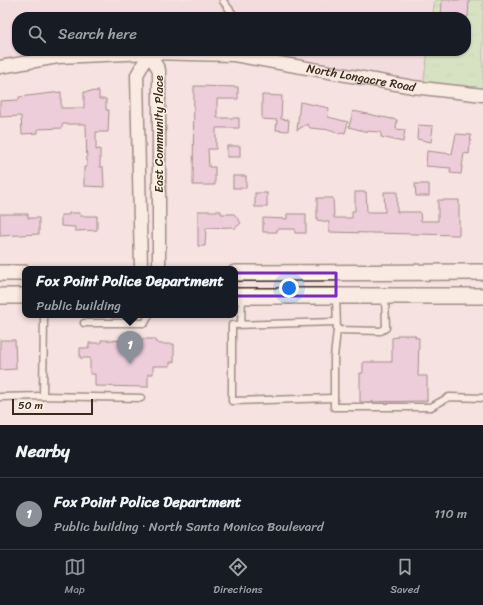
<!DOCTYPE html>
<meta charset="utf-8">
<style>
body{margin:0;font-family:Sriracha,sans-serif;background:#20242c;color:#f1f3f6}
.scale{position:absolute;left:12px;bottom:10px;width:81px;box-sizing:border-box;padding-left:4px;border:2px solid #3b2a1e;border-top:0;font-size:11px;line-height:14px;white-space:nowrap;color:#3b2a1e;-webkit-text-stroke:3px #fcf5e5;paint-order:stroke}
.you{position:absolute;left:289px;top:288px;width:14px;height:14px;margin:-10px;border:3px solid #fff;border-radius:50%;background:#1a73e8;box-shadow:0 0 0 6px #1a73e833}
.badge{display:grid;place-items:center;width:26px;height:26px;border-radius:50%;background:#8c9099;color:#fff;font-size:13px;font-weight:700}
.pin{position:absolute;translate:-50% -33px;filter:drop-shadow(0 1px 2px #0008)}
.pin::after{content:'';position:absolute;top:21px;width:14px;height:12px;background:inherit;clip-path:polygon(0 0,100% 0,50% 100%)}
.popup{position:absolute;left:22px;top:266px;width:216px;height:52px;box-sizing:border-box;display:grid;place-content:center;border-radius:8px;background:#171b24;filter:drop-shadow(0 1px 3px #0005);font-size:13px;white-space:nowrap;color:#9ea1a6}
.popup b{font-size:15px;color:#f1f3f6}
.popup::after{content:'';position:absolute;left:50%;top:100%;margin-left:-8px;border:8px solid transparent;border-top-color:#171b24}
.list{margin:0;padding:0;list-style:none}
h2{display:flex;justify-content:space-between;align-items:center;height:52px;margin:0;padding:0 16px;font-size:17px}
h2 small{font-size:13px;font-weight:400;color:#9ea1a6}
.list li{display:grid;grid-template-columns:26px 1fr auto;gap:12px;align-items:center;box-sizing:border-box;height:72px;padding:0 16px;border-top:1px solid #363941}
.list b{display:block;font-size:15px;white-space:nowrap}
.list p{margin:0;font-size:13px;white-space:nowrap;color:#9ea1a6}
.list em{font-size:13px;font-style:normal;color:#9ea1a6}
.icon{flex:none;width:22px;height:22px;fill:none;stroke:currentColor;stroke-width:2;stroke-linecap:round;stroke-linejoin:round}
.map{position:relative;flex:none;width:483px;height:425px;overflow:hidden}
.search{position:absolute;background:#171b24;box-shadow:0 1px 3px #0004;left:12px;right:12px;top:12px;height:44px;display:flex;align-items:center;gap:10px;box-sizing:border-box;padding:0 14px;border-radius:16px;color:#9ea1a6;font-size:15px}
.sheet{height:124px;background:#171b24}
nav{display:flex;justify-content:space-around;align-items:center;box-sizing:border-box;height:56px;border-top:1px solid #363941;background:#171b24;font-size:11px;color:#9ea1a6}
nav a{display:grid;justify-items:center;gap:2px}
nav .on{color:#8c9099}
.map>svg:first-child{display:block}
</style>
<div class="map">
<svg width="483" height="425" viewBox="0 0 483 425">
<defs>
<pattern id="park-tufts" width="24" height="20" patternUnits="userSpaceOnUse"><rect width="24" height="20" fill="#b2e2a1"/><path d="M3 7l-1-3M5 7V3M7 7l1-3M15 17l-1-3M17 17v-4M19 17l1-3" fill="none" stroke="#9ac28a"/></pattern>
</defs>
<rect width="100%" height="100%" fill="#f5e2e0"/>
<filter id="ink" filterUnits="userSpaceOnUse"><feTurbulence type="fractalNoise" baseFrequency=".025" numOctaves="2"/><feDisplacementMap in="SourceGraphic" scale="8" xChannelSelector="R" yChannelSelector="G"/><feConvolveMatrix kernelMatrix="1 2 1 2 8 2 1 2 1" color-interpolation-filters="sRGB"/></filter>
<g filter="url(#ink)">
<!-- built -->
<g fill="#f0d4dc">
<polygon points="0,0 435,0 432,17 17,17 17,51 56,51 0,61"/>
<polygon points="251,51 428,51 424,78 425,84"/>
</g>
<!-- park -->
<polygon fill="url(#park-tufts)" stroke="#768660" points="435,0 483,0 483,91 425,84 424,78 428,51 466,51 466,17 432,17"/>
<!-- building -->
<g fill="#e4b4d4" stroke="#3b2a1e">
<polygon points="442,0 469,0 468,17 441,17"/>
<polygon points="194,86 238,87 238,99 217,99 217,118 239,118 239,128 216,128 216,149 208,149 209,167 215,167 215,185 193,185"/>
<polygon points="99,91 99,99 106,99 106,110 109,110 108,132 96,132 96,150 100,149 100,167 103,167 104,187 84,186 84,167 87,167 86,124 62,124 62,128 38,129 38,133 22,134 21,116 0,117 0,101 19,100 19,97 61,92 61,108 84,108 84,92"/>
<polygon points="262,95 282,96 281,119 289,120 288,131 276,130 277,120 262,119"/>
<polygon points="300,102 329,108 328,117 348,122 345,133 341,132 340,134 332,130 310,128 307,124 297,130"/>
<polygon points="353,111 397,120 396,129 405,130 403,142 381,137 381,132 364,131 349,127"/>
<polygon points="418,125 433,126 431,142 417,139"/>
<polygon points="456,134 471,135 469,154 464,153 461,174 450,173 451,168 426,166 427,151 452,154"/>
<rect x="227" y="146" width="13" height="11"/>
<rect x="233" y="176" width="13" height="12"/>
<polygon points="415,184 429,184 429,196 416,196"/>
<polygon points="355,192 366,192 367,212 385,212 384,192 397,192 397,212 420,212 421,221 438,221 438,200 459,200 459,235 329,232 329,222 317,220 317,198 333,198 334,218 352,218 352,211 355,211"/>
<rect x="255" y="193" width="12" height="14"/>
<polygon points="198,211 221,211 221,214 234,214 241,223 234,229 232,227 206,228 205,246 198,246"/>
<polygon points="69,213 79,213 80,216 97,216 97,230 75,231 75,227 61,226 61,215 69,215"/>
<polygon points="0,214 28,214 28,218 39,218 39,234 0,236"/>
<polygon points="287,214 306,214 306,233 295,233 295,229 277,229 277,232 263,232 263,218 287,219"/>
<polygon points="397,335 415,335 415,337 419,338 418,376 427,376 427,401 360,402 360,373 363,373 363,362 392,362 392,338 397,337"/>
<polygon points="142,339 155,339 155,342 158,342 158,344 174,344 174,362 170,362 170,366 153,366 153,374 148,374 148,387 95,386 95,374 90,374 90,358 80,358 80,348 89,348 89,343 101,343 101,340 142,341"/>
<polygon points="0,340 15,340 16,369 0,370"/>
</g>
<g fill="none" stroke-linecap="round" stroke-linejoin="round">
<!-- service casing -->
<g stroke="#3b2a1e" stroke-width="9">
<g id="service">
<polyline points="223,1 233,14 232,17"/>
<polyline points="336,296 337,330 381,331 386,328 385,296"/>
<polyline points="84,323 145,323 149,315"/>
<polyline points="241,324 242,296"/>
<polyline points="337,330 334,357 334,407 431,407 449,397 483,398"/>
<polyline points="43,396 44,315"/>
<polyline points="0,397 43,396 141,398"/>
<polyline points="334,398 232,401 232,325 336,322"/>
</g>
</g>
<!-- minor casing -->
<g stroke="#3b2a1e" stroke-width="15">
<g id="minor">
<polyline points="149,53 159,70 159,269"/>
<path id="s1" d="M0,67l58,-10 91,-4 85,2 179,32 70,8"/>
<polyline points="141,269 137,75 149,53"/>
</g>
</g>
<!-- tertiary casing -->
<g stroke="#3b2a1e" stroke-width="18">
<g id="tertiary">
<polyline points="0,273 25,273"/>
<polyline points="235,273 483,272"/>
<polyline points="0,296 25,296"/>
<polyline points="235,296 483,296"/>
</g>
</g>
<!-- service -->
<use href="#service" stroke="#fcf5e5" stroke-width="6"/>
<!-- minor -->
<use href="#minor" stroke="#fcf5e5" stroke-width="12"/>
<!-- tertiary -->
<use href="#tertiary" stroke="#fcf5e5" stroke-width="15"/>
</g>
</g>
<!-- marked area -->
<path d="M0 0H483V425H0ZM46,273h290v23h-292z" fill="#f5e2e0" fill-opacity=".55" fill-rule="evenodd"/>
<path fill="none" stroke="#7b2cbf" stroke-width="3" stroke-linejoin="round" d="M46,273h290v23h-292z"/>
<g text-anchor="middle" stroke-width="3" stroke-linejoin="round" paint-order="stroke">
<!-- street labels -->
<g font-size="12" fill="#3b2a1e" stroke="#fcf5e5">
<text dy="4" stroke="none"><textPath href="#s1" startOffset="364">North Longacre Road</textPath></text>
<text transform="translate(159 134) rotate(-90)" y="4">East Community Place</text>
</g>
</g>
</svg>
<div class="scale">50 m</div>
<div class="you"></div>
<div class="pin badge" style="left:130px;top:364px">1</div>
<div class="popup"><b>Fox Point Police Department</b>Public building</div>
<div class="search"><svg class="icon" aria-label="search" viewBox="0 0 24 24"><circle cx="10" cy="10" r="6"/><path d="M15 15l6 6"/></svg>Search here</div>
</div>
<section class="sheet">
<h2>Nearby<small></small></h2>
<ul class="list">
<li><span class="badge">1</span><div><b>Fox Point Police Department</b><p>Public building · North Santa Monica Boulevard</p></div><em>110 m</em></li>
</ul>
</section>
<nav>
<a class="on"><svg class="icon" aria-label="map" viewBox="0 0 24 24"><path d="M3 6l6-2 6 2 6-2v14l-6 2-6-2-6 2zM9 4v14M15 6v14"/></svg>Map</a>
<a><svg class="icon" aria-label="directions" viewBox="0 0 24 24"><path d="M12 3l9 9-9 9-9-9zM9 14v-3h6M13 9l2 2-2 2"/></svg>Directions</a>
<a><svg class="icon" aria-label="saved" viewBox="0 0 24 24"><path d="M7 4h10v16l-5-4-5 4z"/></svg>Saved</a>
</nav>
